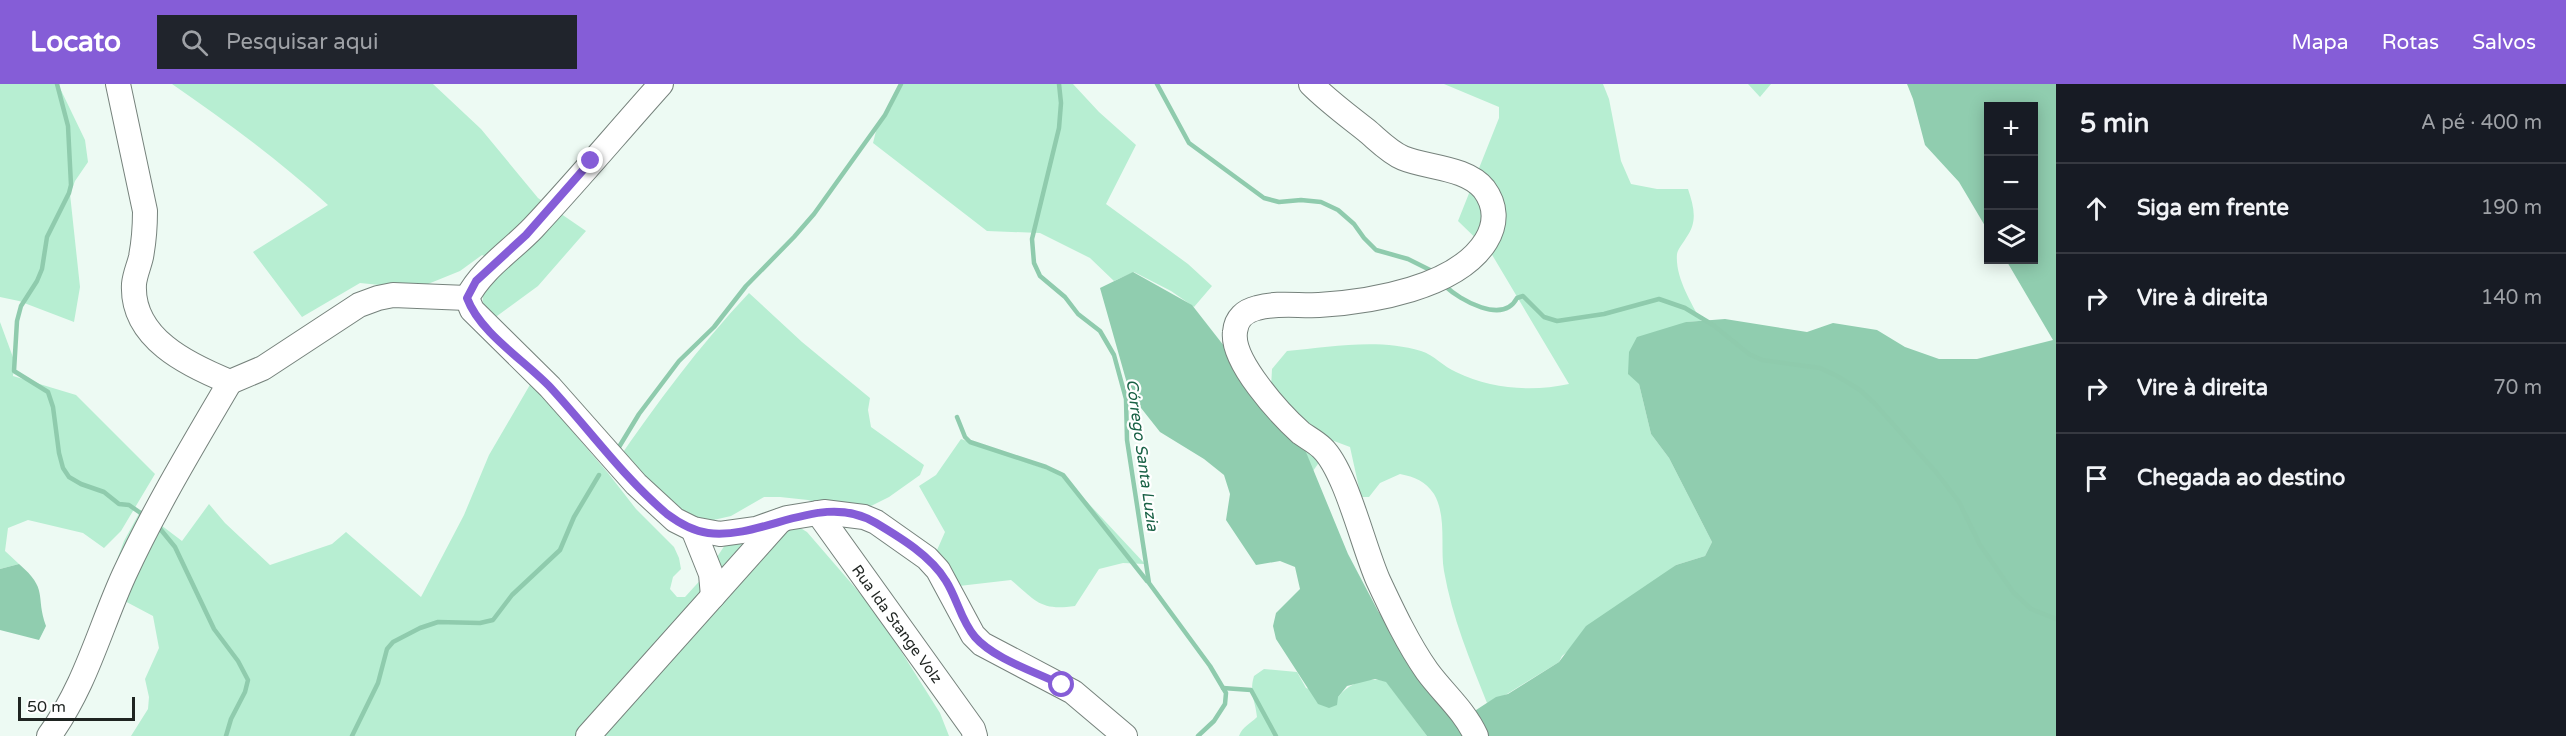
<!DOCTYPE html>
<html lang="pt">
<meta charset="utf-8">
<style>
body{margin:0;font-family:"Varela Round",sans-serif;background:#20242c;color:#f1f3f6}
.controls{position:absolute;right:18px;top:18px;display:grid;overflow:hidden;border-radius:0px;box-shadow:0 3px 15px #0003}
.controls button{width:54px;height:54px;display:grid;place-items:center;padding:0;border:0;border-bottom:2px solid #363941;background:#171b24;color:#f1f3f6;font:30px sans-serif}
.scale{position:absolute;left:18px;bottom:15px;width:117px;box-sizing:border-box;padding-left:6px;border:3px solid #1f2421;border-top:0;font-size:16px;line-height:21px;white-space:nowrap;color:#1f2421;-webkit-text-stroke:4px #fff;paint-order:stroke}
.stop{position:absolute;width:18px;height:18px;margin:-14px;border:4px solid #855dd7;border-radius:50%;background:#fff}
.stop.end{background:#855dd7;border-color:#fff;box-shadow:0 2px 6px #0008}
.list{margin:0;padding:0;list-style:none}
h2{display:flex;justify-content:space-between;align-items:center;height:78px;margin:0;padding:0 24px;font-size:26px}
h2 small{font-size:20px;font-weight:400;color:#9ea1a6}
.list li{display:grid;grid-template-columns:39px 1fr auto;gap:18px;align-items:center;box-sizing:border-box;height:90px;padding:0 24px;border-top:2px solid #363941}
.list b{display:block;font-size:22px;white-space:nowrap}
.list em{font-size:20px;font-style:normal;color:#9ea1a6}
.icon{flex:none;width:33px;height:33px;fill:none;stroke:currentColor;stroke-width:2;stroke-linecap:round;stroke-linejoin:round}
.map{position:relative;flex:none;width:2056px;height:652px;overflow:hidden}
header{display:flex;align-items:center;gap:36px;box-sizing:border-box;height:84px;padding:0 30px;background:#855dd7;color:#fff}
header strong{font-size:28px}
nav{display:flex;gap:33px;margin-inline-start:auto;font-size:21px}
.search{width:420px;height:54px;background:#20242c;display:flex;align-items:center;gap:15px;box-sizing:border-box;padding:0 21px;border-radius:0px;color:#9ea1a6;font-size:22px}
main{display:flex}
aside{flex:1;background:#171b24}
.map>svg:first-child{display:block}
</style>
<header>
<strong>Locato</strong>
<div class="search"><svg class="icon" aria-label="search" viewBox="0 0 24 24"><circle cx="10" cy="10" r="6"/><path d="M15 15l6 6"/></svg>Pesquisar aqui</div>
<nav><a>Mapa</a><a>Rotas</a><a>Salvos</a></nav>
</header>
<main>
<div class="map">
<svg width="2056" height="652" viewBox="0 0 2056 652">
<rect width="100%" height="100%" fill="#edfaf3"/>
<!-- green -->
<g fill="#b7eed2">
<polygon points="0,0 58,0 85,56 88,78 75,97 70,110 80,203 74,238 19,217 0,213"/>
<path d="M172,0h261l48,45 57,69 48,33 -48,55 -41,30 -6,12c-14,-28 -8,-41 2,-68l-11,-5 -22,16 -37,15 -14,2 -49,-5 -58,34 -49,-65 75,-47c-49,-45 -101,-83 -156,-121z"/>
<polygon points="902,0 1073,0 1099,28 1136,61 1106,120 1188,180 1212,202 1194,223 1171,207 1134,188 1114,197 1090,174 1040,149 987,147 873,59 878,39 891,24"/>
<path d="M1444,0h159l6,15 12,62 10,23 26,5h31c6,18 10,33 -2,49 -3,5 -8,11 -9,16 -2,23 14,48 24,67l-15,1 -47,62 12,50 18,24 43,84 -7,14 -29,9 -114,91 -3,6 -52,32 -20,9c-17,-43 -35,-86 -43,-132 -4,-23 3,-55 -10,-77 -9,-13 -19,-17 -34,-20l-20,9 -11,14h-8l-11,-50 -16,-6 -21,30 -19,-48 -23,-35 1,-19 15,-18c43,-4 91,-13 134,0 13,4 23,16 35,21 35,17 76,20 113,12l-78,-131 -33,-32 41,-103v-11z"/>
<polygon points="1748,0 1771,0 1760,13"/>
<path d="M749,209l53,49 68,56 -2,12 3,17 53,38 -4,10 -31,22 -24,12 -41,-4 -16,-5 -28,-3h-16l-33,19 -35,8 -81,-60c41,-60 84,-118 134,-171z"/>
<polygon points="0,238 14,276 13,292 76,311 155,390 121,447 104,464 83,449 28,436 8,444 5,467 19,480 0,485"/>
<polygon points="531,299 608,389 636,425 674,463 679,474 681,485 673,493 670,505 677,513 685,513 705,491 725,461 779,431 807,448 877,529 940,629 949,652 131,652 148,625 149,613 145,595 159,564 153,532 119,514 108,500 124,457 141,426 182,457 209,420 225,439 270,481 332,460 346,448 421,513 464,431 489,371"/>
<path d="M961,355l101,36 83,89 -22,-1 -24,6 -24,37c-35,5 -39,-5 -64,-26l-52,6 -25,-29 11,-25 -26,-46 17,-11z"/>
<path d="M1264,585l33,3 9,16 32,9c12,-15 29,-20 48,-16l41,55h-188c4,-10 11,-12 18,-19 -2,-18 -8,-24 -3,-41z"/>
</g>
<!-- forest -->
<g fill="#90cdaf">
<polygon points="1907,0 2056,0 2056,652 1427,652 1386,598 1375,595 1347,602 1338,613 1337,621 1329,624 1318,620 1276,555 1273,542 1276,529 1300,505 1295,483 1280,477 1256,481 1226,436 1230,410 1224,391 1204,375 1160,348 1130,310 1100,204 1133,188 1192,221 1242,285 1294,339 1348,470 1378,527 1410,575 1470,630 1496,613 1508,610 1559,578 1586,542 1676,481 1705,472 1712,458 1669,374 1651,350 1639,300 1628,290 1629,268 1637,253 1686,238 1725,235 1807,248 1833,239 1877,246 1905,263 1939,275 1977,275 2053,256 2006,176 2034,176 2034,22 1988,22 1988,147 1959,98 1925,61 1913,15"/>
<path d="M19,480c30,26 16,31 27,62l-7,14 -39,-10v-61z"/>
</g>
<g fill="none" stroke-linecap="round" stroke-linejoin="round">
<!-- stream -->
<g stroke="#8fcbad" stroke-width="4.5">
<polyline points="57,0 68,42 71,101 69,109 47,153 42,185 37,197 21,222 17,237 14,287 48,308 53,323 59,369 63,384 69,393 81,400 104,408 119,420 129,421 142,430"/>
<polyline points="1059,0 1061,19 1059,44 1032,155 1034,179 1040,192 1065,213 1078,230 1100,247 1114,271 1126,315 1127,356 1149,499 1210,582 1226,609 1225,620 1214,637 1198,652"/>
<polyline points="1157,0 1189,59 1264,114 1279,118 1301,116 1321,118 1338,126 1354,140 1364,154 1376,166 1408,175 1432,187"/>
<path d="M1445,202c15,14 58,39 72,12l6,-2 21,21 13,4 47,-7 55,-15 26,9 28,17 36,29 13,6 58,8 17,8 23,14 14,13 62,69 23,30 21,43 33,47 18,17 25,10"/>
<polyline points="957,333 965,353 970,358 1046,383 1063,391 1147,497"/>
<polyline points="616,368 639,330 679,277 714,243 746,202 794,153 814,130 885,31 901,0"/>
<polyline points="157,441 175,463 214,545 238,577 248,596 245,608 231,635 226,652"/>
<polyline points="1223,604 1251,606 1276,652"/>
<polyline points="352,652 378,599 387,565 393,558 420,544 438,538 480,539 493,536 512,511 560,466 574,433 599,391"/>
</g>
<!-- minor casing -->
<g stroke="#76827c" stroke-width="26">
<g id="minor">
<path d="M118,0l27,127c0,16 -1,30 -4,46 -2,9 -6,17 -7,27 -3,54 54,81 96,98l33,-14 96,-63 19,-7 15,-3 74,3"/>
<path d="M661,0c-43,48 -84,97 -128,144 -22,23 -51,41 -66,70l5,12 78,77 86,97 39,36 18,9 27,5 36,-5 31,-11 37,-6 40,5 12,5 51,36 11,12 35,65 9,9 91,48 52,44"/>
<path d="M1311,0c17,17 36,31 55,46 11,9 23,22 37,28 24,10 63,9 81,31 12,16 13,34 2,52 -29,47 -116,61 -167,64 -21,1 -41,-3 -62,3 -12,3 -21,10 -22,24 -4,29 45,82 66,101 7,5 15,9 21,15 24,23 41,98 56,132 14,30 30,64 49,91 16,22 37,39 49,65"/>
<polyline points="818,429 973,645 975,652"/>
<polyline points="693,445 711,490 713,512"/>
<path d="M49,652c37,-51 50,-106 75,-161 31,-67 69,-130 106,-193"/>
<polyline points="588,652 780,437"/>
</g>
</g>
<!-- minor -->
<use href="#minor" stroke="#fff" stroke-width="24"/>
</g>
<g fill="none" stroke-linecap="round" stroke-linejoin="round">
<!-- route -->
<path stroke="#855dd7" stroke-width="8" d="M591,77l-65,74 -50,46 -9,17c13,35 57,62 83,89 39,42 73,90 117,127 12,9 26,17 41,19 56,7 114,-43 168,-10 25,15 55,33 70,58 11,17 15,40 29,56 19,22 61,35 87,48"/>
</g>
<g text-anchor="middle" stroke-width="4.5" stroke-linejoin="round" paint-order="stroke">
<!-- street labels -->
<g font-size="15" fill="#1f2421" stroke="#fff">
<text transform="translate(897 540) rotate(54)" y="5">Rua Ida Stange Volz</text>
</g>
<!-- water labels -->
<g font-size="16" font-style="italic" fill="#196145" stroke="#fff">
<text transform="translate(1143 371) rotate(82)" y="6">Córrego Santa Luzia</text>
</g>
</g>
</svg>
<div class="controls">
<button>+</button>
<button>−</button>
<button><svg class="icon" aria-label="layers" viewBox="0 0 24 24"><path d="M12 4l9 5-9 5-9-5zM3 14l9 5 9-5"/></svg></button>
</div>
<div class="scale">50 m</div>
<div class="stop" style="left:1062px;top:601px"></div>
<div class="stop end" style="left:591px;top:77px"></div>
</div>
<aside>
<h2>5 min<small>A pé · 400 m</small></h2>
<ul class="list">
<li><svg class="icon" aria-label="ahead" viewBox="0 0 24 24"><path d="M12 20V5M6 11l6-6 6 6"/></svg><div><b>Siga em frente</b></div><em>190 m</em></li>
<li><svg class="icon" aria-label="right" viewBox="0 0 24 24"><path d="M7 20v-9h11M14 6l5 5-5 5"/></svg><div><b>Vire à direita</b></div><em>140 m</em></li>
<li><svg class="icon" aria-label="right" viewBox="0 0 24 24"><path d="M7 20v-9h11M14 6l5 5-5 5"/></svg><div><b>Vire à direita</b></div><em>70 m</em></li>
<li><svg class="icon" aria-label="arrive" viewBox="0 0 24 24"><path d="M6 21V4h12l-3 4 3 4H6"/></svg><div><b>Chegada ao destino</b></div></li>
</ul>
</aside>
</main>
